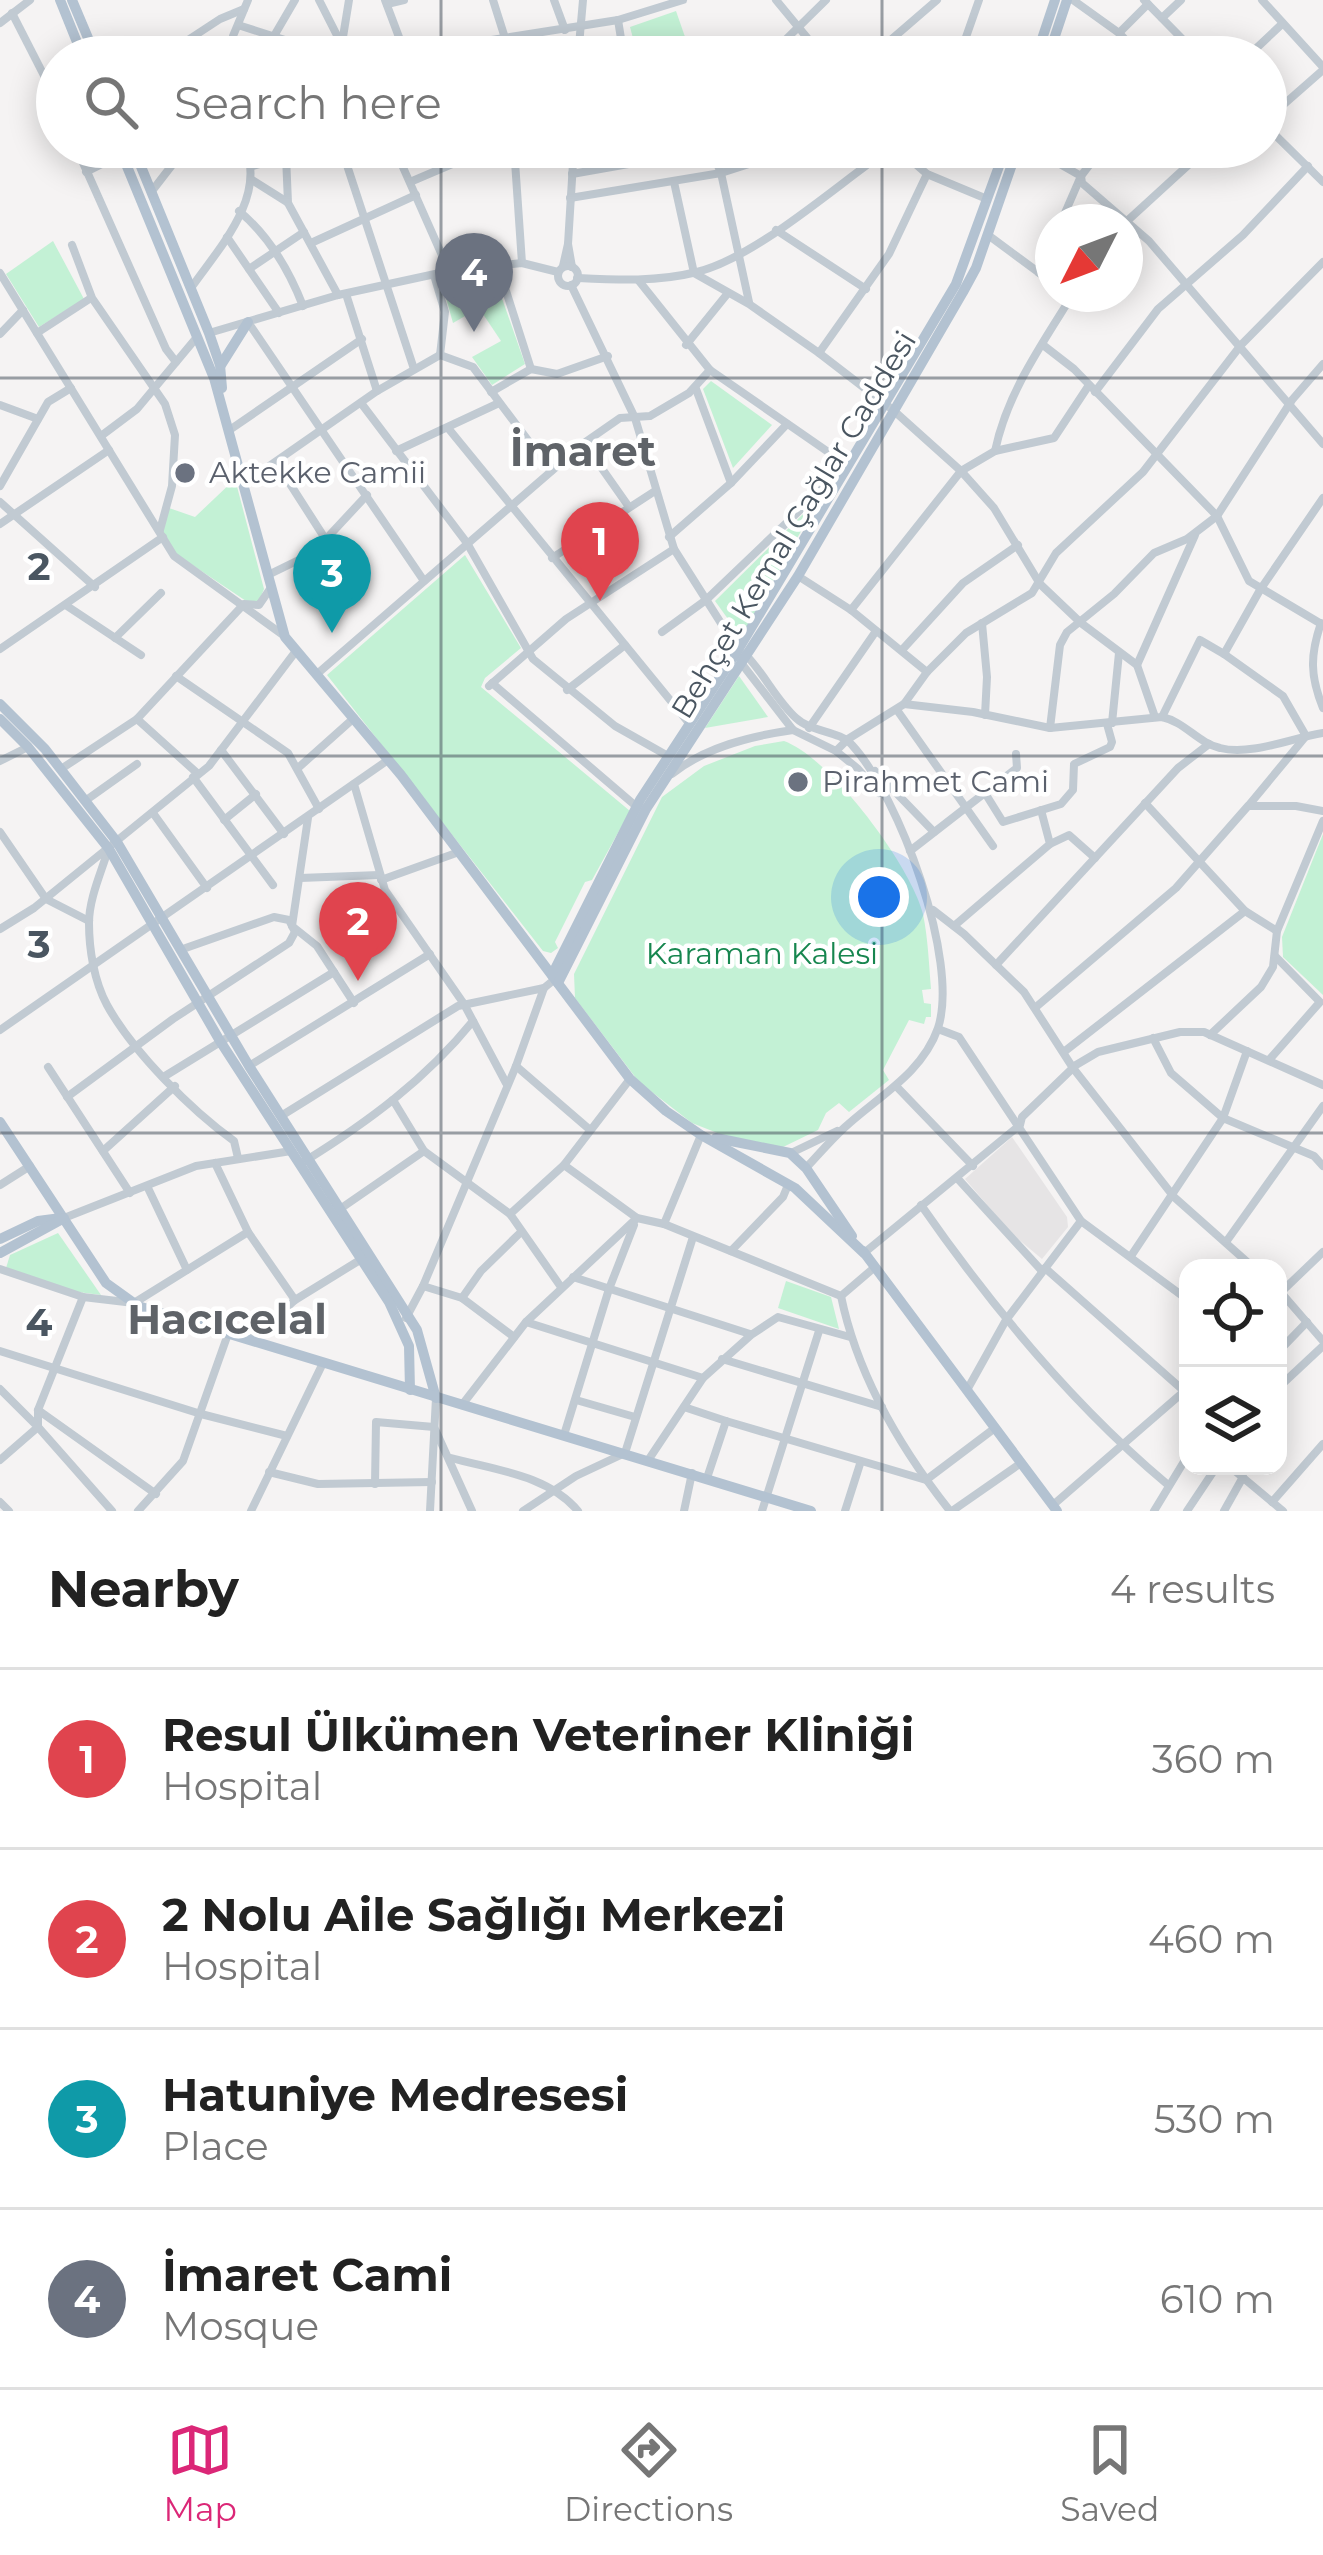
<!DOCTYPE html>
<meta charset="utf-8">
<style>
body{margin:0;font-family:Montserrat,sans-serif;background:#f2f2f2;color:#222}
.controls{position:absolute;right:36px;bottom:36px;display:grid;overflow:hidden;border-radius:24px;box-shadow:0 6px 30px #0003}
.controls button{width:108px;height:108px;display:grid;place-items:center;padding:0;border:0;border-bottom:3px solid #e0e0e0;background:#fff;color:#222;font:60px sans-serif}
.compass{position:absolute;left:1035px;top:204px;width:108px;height:108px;border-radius:50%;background:#fff;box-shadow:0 6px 30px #0003;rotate:228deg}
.you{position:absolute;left:879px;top:897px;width:42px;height:42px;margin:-30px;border:9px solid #fff;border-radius:50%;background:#1a73e8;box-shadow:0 0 0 18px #1a73e833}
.badge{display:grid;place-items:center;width:78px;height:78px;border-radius:50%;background:#db2777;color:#fff;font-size:39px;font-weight:700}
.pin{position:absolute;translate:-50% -99px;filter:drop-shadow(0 3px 6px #0008)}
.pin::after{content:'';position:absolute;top:63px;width:42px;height:36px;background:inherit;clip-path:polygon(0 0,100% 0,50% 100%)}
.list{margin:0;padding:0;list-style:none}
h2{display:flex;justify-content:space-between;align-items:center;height:156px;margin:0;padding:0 48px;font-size:51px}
h2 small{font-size:39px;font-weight:400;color:#767676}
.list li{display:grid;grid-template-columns:78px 1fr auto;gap:36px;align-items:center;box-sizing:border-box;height:180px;padding:0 48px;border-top:3px solid #e0e0e0}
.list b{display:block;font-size:45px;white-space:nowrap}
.list p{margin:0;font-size:39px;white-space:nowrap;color:#767676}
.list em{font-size:39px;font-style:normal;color:#767676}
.icon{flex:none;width:66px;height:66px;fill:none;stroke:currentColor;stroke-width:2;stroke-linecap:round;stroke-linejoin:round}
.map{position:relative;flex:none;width:1323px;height:1511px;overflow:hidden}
.search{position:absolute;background:#fff;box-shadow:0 6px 30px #0003;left:36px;right:36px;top:36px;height:132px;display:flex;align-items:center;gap:30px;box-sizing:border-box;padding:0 42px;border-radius:66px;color:#767676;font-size:45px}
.sheet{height:876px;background:#fff}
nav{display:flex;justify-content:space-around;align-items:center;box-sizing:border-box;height:168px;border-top:3px solid #e0e0e0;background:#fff;font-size:33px;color:#767676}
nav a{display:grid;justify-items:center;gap:6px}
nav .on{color:#db2777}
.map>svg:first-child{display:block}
</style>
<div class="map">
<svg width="1323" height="1511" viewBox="0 0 1323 1511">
<rect width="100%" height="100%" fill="#f5f3f3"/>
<!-- education -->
<polygon fill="#e6e4e5" points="1012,1137 1067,1217 1068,1227 1042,1259 1012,1234 965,1179"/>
<!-- green -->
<g fill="#c3f1d5">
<polygon points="676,11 692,57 638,57 630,27"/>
<polygon points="53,241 84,299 39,327 6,274"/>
<polygon points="492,270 525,364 492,385 472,357 501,341 479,308 453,323 441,280"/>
<polygon points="711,381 772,425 733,468 703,389"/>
<polygon points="235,479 264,589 259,601 249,603 176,554 162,532 169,508 195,517"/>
<polygon points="803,514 808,519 741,637 715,601"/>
<polygon points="465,555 521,648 485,678 481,687 630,811 592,880 585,882 555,942 558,948 551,953 543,951 327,675"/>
<polygon points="739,676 768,717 705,728"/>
<path d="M784,741c47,17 127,125 139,173 5,24 6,51 8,75l-9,1 2,13 7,1v13h-5l-2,7 -15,-4 -26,50 6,10 -40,32 -10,-9 -13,10 -8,17 -37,18 -51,-10 -38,-15 -53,-41 -64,-84 -1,-24 88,-177 42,-31 51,-20z"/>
<polygon points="1323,834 1323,995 1283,957 1282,937"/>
<polygon points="58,1233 101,1295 78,1292 6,1268 10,1255"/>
<polygon points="786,1281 831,1297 839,1329 778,1308"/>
</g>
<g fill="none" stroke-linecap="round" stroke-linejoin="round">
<!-- minor -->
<g stroke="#c1cad2" stroke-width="8">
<polyline points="319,0 348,57"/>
<polyline points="385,0 405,53"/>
<polyline points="493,0 511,57"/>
<polyline points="554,0 565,30"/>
<polyline points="776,0 823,57"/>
<polyline points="1073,0 1119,33 1142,57"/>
<polyline points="1144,0 1200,57"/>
<polyline points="1262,0 1323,67"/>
<polyline points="387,4 404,0"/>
<polyline points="12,13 57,101"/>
<polyline points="1162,18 1181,0"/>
<polyline points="618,20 624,57"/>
<polyline points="0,23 30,0"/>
<polyline points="238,25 285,40 307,57"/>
<polyline points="1119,33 1148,4"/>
<polyline points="274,36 295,0"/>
<polyline points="342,43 349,0"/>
<polyline points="185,57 188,40 220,19 244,9"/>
<polyline points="230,57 233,36 248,0"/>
<polyline points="384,57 618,20 683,0"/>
<polyline points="578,57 583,0"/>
<polyline points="768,57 826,0"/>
<polyline points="871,57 937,0"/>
<polyline points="959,57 979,0"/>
<polyline points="1247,57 1282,24"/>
<polyline points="1266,120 1323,70"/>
<polyline points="1266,126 1323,182"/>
<polyline points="76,147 166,349 176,362"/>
<polyline points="341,147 414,369"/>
<polyline points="394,147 449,271"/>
<polyline points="514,147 522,263"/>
<polyline points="710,147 721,173 749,302"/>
<polyline points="896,147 927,174 987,199"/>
<polyline points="1030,147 1081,176 1082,183 1149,241 1323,444"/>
<polyline points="286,156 288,203 338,295"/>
<polyline points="253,166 320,147"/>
<polyline points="86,172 122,154"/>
<polyline points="572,174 668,157"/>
<polyline points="252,180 287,202"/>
<polyline points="410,182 471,156 514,147"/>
<polyline points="674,182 694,273 749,304 819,353 893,410 961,471 994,508 1040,584 1081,623 1137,665 1155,717"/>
<polyline points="152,191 186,147"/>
<polyline points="570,198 721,173 749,164 768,147"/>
<path d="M239,211c30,25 50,59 64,95"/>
<polyline points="1061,222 1081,176 1103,147"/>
<polyline points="1126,222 1208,147"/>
<polyline points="776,230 866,289"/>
<polyline points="988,235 1053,283"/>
<polyline points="227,237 279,313"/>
<polyline points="311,243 416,195"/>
<polyline points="568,244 574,147"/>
<polyline points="72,245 92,298 165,404 175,435 172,486 160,530"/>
<polyline points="498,266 531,369"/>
<polyline points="563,266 568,244 572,267"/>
<circle cx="568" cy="276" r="10"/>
<polyline points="249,269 304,232"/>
<polyline points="0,273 174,556 283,635"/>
<polyline points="1039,273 1053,241"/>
<polyline points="434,275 445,312 440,355"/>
<path d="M577,278c41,2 80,4 120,-6 62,-16 139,-87 195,-125"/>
<polyline points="639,281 710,370 847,465 706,600 662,632"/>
<polyline points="571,285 635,418 674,549 738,650 742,664 793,730 836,751 857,768 879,793"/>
<path d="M191,288c28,-40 76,-91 54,-141"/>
<polyline points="346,294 377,391"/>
<polyline points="248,322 424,581"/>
<polyline points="37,333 91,298"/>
<polyline points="209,333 338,295 449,271 522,263 558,272"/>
<polyline points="0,334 23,310"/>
<polyline points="686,345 728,293"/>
<polyline points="1043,345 1074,369 1217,516 1249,581 1323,625"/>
<polyline points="819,353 889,254 927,174"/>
<polyline points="696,389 731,483"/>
<polyline points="491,392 531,369 557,374 608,356"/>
<polyline points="1095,392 1158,309 1243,235 1308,166"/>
<polyline points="361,403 467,543 533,659 615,726 668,756"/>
<polyline points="0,405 38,419"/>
<polyline points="448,428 688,722"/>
<polyline points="231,429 362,339"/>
<polyline points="101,436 137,409 197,337"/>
<polyline points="584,443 629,507"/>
<polyline points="396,451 499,403"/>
<polyline points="995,451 1054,438 1089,385"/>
<polyline points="276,462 326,540"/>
<polyline points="245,483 377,391 440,355 473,367 551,471"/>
<polyline points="0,486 48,402 71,388"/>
<polyline points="0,502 95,587"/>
<polyline points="0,524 109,450"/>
<polyline points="669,537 731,483 787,424"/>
<polyline points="552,558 655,491"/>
<polyline points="268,575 313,553 367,495"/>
<polyline points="798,576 851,610 927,672"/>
<polyline points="67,606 141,655"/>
<path d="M851,610l110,-139 34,-20c12,-58 47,-107 78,-157"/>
<polyline points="982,623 987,677 985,715"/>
<path d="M1321,623c-11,32 -11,53 2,85"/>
<polyline points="115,638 161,593"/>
<polyline points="0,649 163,537"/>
<polyline points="902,650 963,583 1018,545"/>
<path d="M745,654c19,19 31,46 51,64 16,15 43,12 56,27 47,51 108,216 86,283 -16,46 -61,69 -94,100 -13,12 -25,26 -38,40"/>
<polyline points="1224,654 1283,696 1306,736 1249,805"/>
<polyline points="1137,665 1195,535"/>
<polyline points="317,674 584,443 620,418 650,416 689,393 710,370"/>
<polyline points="176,676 288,753 319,809"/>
<polyline points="492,683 637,807"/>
<polyline points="489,686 566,619 674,549"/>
<polyline points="567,690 625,645"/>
<polyline points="904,704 927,672 966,633 1032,593 1056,553 1143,472 1241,345 1323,262"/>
<polyline points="897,710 993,846"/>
<polyline points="1162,717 1200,640 1224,654 1260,590 1323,498"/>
<polyline points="137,719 197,773"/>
<polyline points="1112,723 1119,653"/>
<polyline points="809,728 876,631"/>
<polyline points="1050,728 1060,645 1067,632 1114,594 1154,553 1187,539 1217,516 1292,400 1323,364"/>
<polyline points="221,750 284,834"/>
<path d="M836,751l12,-12 56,-35 69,8 77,16 112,-11c23,5 36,26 58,31 30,8 72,-10 103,-15"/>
<polyline points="0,761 28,747"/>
<polyline points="298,768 354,718"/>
<polyline points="61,769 137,719 244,604 259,605 270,589"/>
<polyline points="875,771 934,832"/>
<path d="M672,774c33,-27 79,-38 121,-44"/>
<polyline points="193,777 273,885"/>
<polyline points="354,784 385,890 464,1004 506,1083"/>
<polyline points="985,793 1003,822 1061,804 1073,790 1074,764 1110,747 1112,742 1107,724"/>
<polyline points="85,801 137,764"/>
<polyline points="1145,803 1245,911 1277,931"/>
<polyline points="153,813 207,888"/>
<polyline points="308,818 292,926 317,946 354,1003"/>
<polyline points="224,820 256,794"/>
<polyline points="0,832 46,899 89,921"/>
<polyline points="1050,844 1069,835 1095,858"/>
<path d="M108,850c-7,23 -19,49 -19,73 0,26 5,58 18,82 26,47 84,105 127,136l4,17"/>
<polyline points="910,851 1017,768 1016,754"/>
<polyline points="300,878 379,875"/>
<polyline points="381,880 459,852"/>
<polyline points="933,910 964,934 1024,992 1073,1068 1174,1197 1254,1268"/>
<polyline points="954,926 1050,844 1041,810"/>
<polyline points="0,929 34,908 209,766 296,651"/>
<polyline points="996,965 1178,768 1209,744"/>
<polyline points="1036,1007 1176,888 1248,806 1296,806 1323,811"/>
<polyline points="938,1029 959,1037 1081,1221 1188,1300"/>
<polyline points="0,1030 388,760"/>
<polyline points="1210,1035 1261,987 1273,967 1277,931 1323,821"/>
<polyline points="1153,1038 1171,1073 1223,1118 1247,1051"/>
<polyline points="1065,1051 1245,911"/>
<polyline points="1269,1060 1320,1002 1275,956"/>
<polyline points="249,1066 430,954"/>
<polyline points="516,1066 589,1129"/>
<polyline points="48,1067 130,1193"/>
<polyline points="165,1076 334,972"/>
<polyline points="896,1086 973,1166"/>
<polyline points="67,1097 173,1019 289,943 295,932 289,920 274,917 180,950"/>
<polyline points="281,1116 458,1006 544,988 555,979"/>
<polyline points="103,1151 175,1086"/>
<polyline points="424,1151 510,1214 561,1287"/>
<polyline points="791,1153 837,1131"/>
<path d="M305,1161c63,-39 121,-82 168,-140"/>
<polyline points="215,1163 248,1232 295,1300"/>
<polyline points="564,1165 637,1218 664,1224 841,1296 875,1267"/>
<polyline points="958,1179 1042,1271"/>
<polyline points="0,1185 30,1166"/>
<polyline points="148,1188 187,1270"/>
<path d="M921,1205c71,102 151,199 246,279"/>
<polyline points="340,1209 424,1151 393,1100"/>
<polyline points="510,1214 564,1165 630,1079"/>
<polyline points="64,1218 196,1166 291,1151"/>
<polyline points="664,1224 701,1135"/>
<polyline points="1226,1242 1323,1106"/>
<polyline points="731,1251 783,1197 788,1185"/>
<polyline points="864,1253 1020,1125 1022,1117 1076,1065 1098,1052 1180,1032 1204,1032 1323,1085"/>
<polyline points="1131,1256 1223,1118 1314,1156 1323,1166"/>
<polyline points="1045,1268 1184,1391"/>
<polyline points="0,1269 83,1297 134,1303 248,1232"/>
<polyline points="573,1277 750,1334"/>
<polyline points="423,1286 462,1298 514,1337"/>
<polyline points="1278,1289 1323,1341"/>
<polyline points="1279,1294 1323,1252"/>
<path d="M841,1296c16,78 60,153 109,215"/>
<polyline points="83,1297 38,1410 38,1427 112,1511"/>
<polyline points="462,1298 481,1271 520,1233"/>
<polyline points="406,1318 423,1286 516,1066 544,988"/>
<polyline points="526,1322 703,1378"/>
<polyline points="251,1339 295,1300 360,1260"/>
<polyline points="0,1351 201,1414 287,1436"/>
<polyline points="1278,1352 1307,1322"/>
<polyline points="722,1359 882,1407"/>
<polyline points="1278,1388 1323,1346"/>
<polyline points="0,1389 38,1427 0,1460"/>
<polyline points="967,1390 1006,1320 1081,1221"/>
<polyline points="576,1400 635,1417"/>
<polyline points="462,1405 526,1322 637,1218"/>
<polyline points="684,1407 726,1421 707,1478"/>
<polyline points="38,1410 156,1494"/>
<polyline points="726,1421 926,1480 995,1428"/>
<polyline points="564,1435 609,1289 634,1225"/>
<path d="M451,1458c44,12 97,17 127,53"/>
<polyline points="649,1459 703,1378 751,1335 778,1317 850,1337"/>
<polyline points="1229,1466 1283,1511"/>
<polyline points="269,1472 318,1484 432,1482"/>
<polyline points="375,1484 376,1422 434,1427 472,1511"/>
<polyline points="0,1502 9,1511"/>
<polyline points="1272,1502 1323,1444"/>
<polyline points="1053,1505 1188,1388"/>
<polyline points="138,1511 183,1461 228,1334"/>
<polyline points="251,1511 323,1363"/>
<polyline points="430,1511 436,1398"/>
<polyline points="523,1511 576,1476 625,1453 693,1237"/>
<polyline points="684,1511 692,1473"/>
<polyline points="762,1511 819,1331"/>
<polyline points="845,1511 860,1464"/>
<polyline points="952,1511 1021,1463"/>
<polyline points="1154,1511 1188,1455"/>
<polyline points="1187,1511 1217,1466"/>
<polyline points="1224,1511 1243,1477"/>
</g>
<!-- major -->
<g stroke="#b3c2d1" stroke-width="10">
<polyline points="60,0 83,57"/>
<polyline points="72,0 96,57"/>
<polyline points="1036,57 1055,0"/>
<polyline points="1048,57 1067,0"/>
<polyline points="119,147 214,378 285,637 401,775 630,1079 666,1111 701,1135 795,1188 864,1253"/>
<polyline points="133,147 209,333 220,365 222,388"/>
<polyline points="221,365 248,322"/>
<polyline points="0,704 45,749 117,842 249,1066 417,1330 436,1398"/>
<polyline points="0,719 28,747 109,849 220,1041 389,1302 409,1346 410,1390"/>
<polyline points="552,975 640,800 738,650 956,284 1006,147"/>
<polyline points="558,983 646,809 798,576 963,292 976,268 1018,147"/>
<polyline points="0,1122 106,1283 138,1306 811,1511"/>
<polyline points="716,1138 790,1153 806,1168 852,1236"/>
<polyline points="0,1239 38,1221 61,1218"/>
<polyline points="863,1251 1057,1511"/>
<polyline points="0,1253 64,1218"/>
</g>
</g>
<!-- grid -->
<path fill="none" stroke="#4a5661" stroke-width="3" stroke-opacity="0.55" d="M441,0v57M882,0v57M441,147v1364M882,147v1364M0,378h1323M0,756h1323M0,1133h1323"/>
<!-- markers -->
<g fill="#6b7280" stroke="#fff" stroke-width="4.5">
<circle cx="185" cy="473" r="12"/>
<circle cx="798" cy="782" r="12"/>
</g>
<g text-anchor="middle" stroke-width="9" stroke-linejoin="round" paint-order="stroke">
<!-- worship labels -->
<g font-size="30" fill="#5b616d" stroke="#fff" text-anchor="start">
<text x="209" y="483">Aktekke Camii</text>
<text x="822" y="792">Pirahmet Cami</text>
</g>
<!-- street labels -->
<g font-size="30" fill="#4a5661" stroke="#fff">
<text transform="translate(794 525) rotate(-59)" y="10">Behçet Kemal Çağlar Caddesi</text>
</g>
<!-- park labels -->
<g font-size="30" fill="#17864f" stroke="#fff">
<text x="762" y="964">Karaman Kalesi</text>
</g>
<!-- district labels -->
<g font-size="42" font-weight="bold" fill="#5f6368" stroke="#fff">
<text x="583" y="466">İmaret</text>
<text x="227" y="1334">Hacıcelal</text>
</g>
</g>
<g font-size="39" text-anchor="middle" font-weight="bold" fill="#4a5661" stroke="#fff" stroke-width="9" stroke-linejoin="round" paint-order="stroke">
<text x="39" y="580">2</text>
<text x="39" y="958">3</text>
<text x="39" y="1336">4</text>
</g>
</svg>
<div class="controls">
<button><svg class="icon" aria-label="locate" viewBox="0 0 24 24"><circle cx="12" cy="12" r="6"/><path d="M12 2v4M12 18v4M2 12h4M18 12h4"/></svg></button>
<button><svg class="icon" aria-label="layers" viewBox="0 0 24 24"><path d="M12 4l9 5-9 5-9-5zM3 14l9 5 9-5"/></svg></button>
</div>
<svg class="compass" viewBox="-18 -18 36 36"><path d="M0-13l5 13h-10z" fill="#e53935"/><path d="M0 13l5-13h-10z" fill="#767676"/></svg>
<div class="you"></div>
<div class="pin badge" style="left:600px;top:601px;background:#e0444e">1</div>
<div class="pin badge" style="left:358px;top:981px;background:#e0444e">2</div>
<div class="pin badge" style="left:332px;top:633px;background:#0f9aa8">3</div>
<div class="pin badge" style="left:474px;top:332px;background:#6b7280">4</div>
<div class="search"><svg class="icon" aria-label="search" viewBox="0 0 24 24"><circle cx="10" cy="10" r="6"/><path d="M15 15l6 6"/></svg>Search here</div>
</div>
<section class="sheet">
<h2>Nearby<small>4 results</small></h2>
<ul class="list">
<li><span class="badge" style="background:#e0444e">1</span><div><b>Resul Ülkümen Veteriner Kliniği</b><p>Hospital</p></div><em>360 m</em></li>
<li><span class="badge" style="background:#e0444e">2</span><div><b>2 Nolu Aile Sağlığı Merkezi</b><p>Hospital</p></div><em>460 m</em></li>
<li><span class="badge" style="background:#0f9aa8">3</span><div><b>Hatuniye Medresesi</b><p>Place</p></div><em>530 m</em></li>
<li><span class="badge" style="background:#6b7280">4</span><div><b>İmaret Cami</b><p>Mosque</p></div><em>610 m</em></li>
</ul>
</section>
<nav>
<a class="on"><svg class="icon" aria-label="map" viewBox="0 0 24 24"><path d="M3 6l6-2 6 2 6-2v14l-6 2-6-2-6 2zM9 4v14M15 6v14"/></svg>Map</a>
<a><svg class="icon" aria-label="directions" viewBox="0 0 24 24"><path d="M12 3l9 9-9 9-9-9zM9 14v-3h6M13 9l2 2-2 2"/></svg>Directions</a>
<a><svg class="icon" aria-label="saved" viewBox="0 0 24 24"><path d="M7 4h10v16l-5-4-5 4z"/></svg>Saved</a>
</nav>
